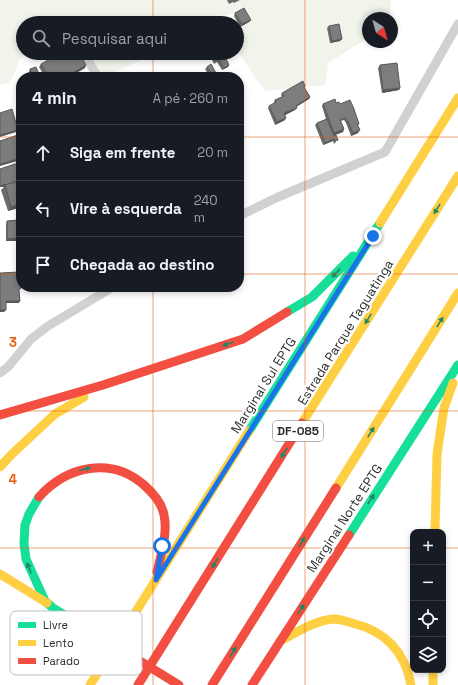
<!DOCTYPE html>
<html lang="pt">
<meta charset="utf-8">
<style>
body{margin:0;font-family:"Space Grotesk",sans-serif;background:#20242c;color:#f1f3f6}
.controls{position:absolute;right:12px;bottom:12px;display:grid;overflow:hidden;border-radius:8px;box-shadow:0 2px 6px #0003}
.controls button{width:36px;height:36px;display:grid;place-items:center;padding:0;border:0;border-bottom:1px solid #363941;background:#171b24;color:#f1f3f6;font:20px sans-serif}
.compass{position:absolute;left:362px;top:12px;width:36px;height:36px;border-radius:50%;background:#171b24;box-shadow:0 2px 6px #0003;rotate:143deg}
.stop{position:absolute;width:12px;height:12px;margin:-9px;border:3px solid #1a73e8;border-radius:50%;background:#fff}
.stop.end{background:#1a73e8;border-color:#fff;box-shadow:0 1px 4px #0008}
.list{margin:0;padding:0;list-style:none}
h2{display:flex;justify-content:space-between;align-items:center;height:52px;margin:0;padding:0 16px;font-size:17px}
h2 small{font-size:13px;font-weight:400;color:#9ea1a6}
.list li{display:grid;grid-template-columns:26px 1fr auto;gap:12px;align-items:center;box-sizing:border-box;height:56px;padding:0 16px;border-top:1px solid #363941}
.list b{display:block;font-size:15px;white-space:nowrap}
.list em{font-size:13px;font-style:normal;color:#9ea1a6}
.icon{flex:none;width:22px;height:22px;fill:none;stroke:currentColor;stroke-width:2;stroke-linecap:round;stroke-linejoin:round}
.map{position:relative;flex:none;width:458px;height:685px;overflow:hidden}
.search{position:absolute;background:#171b24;box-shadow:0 2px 6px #0003;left:16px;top:16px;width:228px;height:44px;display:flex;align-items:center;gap:10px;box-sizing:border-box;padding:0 14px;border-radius:22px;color:#9ea1a6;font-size:15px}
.panel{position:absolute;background:#171b24;box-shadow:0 2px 6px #0003;left:16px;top:72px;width:228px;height:220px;border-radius:16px}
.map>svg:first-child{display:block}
</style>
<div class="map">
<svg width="458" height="685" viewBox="0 0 458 685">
<rect width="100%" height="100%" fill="#fff"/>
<!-- green -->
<g fill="#f1f4ea">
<polygon points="0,0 391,0 390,18 368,18 368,38 328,63 326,85 265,91 237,51 242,38 236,14 215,16 205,23 23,23 23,53 33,53 21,57 10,83 0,85"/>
<polygon points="88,53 157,53 103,77"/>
</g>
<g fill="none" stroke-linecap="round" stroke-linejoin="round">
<!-- street -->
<g stroke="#d1d1d1" stroke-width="9">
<polyline points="87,59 98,77"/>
<polyline points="239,216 278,197 385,152 458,24"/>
<polyline points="0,373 8,367 31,339 48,326 113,287"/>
</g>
<!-- fast -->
<g stroke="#16e098" stroke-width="9">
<polyline points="287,312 312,297 353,256"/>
<polyline points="249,431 380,223"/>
<polyline points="39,497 29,514 25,525 24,544 26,559 45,601 53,608 80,624"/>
<polyline points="349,535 458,365"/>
</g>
<!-- slow -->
<g stroke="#ffcf43" stroke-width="9">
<polyline points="380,223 458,98"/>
<polyline points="302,423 458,176"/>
<polyline points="0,467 12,454 55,414 84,397"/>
<polyline points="336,488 458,293"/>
<polyline points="435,532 437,454 444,408 453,383"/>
<polyline points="0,574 47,603"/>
<path d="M280,641c16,-8 35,-21 54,-22 6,0 12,2 18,4 33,8 53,28 59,62"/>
<polyline points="433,670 433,685"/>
<polyline points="90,685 249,431"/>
</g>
<!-- jam -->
<g stroke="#f24e42" stroke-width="9">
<polyline points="0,415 103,385 243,339 287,312"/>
<path d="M39,497c28,-31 72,-41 105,-12 9,8 18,18 20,30 4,18 -3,39 -7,57"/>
<polyline points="138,685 302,423"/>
<polyline points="212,685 336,488"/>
<polyline points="252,685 349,535"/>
</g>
<!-- jam-bridge -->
<polyline stroke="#f24e42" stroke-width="9" points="80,624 179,685"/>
</g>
<!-- wall -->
<g fill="#6c6c6c">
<polygon points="227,0 240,0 234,3 233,2 229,4"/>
<polygon points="235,13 251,20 249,22 240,27 234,16"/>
<polygon points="329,26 342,39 340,41 330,43 327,28"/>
<polygon points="201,53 224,53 223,54 229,65 228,67 222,70 217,62 214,64 212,60 215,57 213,54 203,60 200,54"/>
<polygon points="41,64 85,68 69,77 45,77 39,67"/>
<polygon points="380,65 400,88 399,90 382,93 378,68"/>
<polygon points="207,67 216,73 215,76 210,77 205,69"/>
<polygon points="30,69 36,75 31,77 29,71"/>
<polygon points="305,86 304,88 310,97 309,99 296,107 295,110 285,115 285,120 275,125 268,108 269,106 274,103 274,102 275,100 282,97 281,95 282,93"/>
<polygon points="336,103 340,104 359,124 357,126 358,133 351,136 346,123 344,120 341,121 344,129 343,132 333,135 336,142 334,144 333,141 323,145 315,125 317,123 326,119 322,106 323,104"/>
<polygon points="0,169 21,174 21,207 8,211 1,190 4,187 0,187"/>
<polygon points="18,216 21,240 6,241 6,224 7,221 16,220 16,218"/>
</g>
<!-- shaded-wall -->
<g fill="#585858">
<polygon points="251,20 249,22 240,27 242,24"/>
<polygon points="342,39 340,41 330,43 332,41"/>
<polygon points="212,53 213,53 203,60 205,57"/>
<polygon points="86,65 85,68 69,77 66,77"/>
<polygon points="229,65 228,67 222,70 224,68"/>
<polygon points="38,72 36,75 31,77 32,74"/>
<polygon points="400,88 399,90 382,93 383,90"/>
<polygon points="310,97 309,99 294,108 296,106"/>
<polygon points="297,108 295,110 283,116 284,113"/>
<polygon points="286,118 285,120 275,125 277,122"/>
<polygon points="344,129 343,132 333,136 334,133"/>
<polygon points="18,130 16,132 0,137 0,135"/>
<polygon points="360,130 358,133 351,136 353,133"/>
<polygon points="334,139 333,141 323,145 325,143"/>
<polygon points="21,158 21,160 0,166 0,164"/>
<polygon points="6,184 4,187 0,187 0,186"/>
<polygon points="21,204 21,207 8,211 11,207"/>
<polygon points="21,238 21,241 6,241 7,239"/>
<polygon points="6,301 20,301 19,303 4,303"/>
<polygon points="0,310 6,310 4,312 0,312"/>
</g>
<!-- building -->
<g fill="#7d7d7d" stroke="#585858">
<polygon points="244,8 251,20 242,24 235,13"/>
<polygon points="231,18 233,23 220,23 220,22"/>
<polygon points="339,24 342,39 332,41 329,26"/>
<polygon points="238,29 241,38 237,40 237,30"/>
<polygon points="61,53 79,53 86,65 66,77 65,76 63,77 48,77 41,64"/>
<polygon points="202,53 212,53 205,57"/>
<polygon points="215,53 223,53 229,65 224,68 219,60 216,61 214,58 217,56"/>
<polygon points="397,63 400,88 383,90 380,65"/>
<polygon points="211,64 216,73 212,75 207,67"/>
<polygon points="36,67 38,72 32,74 30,69"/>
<polygon points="303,81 305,86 304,87 310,97 296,106 297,108 284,113 286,118 277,122 269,106 276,102 275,100 284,96 282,93"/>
<polygon points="335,99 336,103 339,102 340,104 350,100 354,109 359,124 357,124 360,130 353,133 348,121 345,118 340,120 344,129 334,133 323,104"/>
<polygon points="12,109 18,130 0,135 0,113"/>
<polygon points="327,119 334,136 336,135 338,140 335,141 334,139 325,143 317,123"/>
<polygon points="21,134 21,158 0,164 0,141"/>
<polygon points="18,163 21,174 21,180 6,185 6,184 0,186 0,169"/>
<polygon points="21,180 21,204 11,207 5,185"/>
<polygon points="18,216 21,216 21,238 7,239 7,221 18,220"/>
<polygon points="20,272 21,288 19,290 20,301 6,301 6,310 0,310 0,273"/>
</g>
<!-- one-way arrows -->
<defs><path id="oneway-solid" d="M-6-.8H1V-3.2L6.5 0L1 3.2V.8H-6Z"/></defs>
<g fill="#218662">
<use href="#oneway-solid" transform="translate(437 209) rotate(122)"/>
<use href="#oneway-solid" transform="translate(336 273) rotate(134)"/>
<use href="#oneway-solid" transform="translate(368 319) rotate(122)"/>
<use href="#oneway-solid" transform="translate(440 322) rotate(-58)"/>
<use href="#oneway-solid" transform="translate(228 344) rotate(161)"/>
<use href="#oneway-solid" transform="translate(371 432) rotate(-58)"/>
<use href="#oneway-solid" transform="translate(284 453) rotate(122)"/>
<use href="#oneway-solid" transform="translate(85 469) rotate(-14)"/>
<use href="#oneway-solid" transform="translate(371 499) rotate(-57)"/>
<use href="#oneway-solid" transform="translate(302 542) rotate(-58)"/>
<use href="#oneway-solid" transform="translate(215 563) rotate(122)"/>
<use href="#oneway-solid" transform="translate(29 568) rotate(-112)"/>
<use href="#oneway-solid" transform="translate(301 609) rotate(-57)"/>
<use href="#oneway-solid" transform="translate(233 652) rotate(-58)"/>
</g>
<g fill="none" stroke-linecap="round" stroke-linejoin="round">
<!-- route -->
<polyline stroke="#1a73e8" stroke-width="5" points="162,546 156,580 373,236"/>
</g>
<!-- grid -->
<path fill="none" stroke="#e8590c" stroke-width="1" stroke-opacity="0.55" d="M153,0v23M305,0v685M153,53v24M0,137h21M239,137h219M0,274h21M239,274h219M153,287v398M0,411h458M0,548h413M443,548h15"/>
<g text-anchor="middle" stroke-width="4" stroke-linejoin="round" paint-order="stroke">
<!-- shield labels -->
<rect fill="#fff" stroke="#6b6b6b" stroke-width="1" x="273" y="421" width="50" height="20" rx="3"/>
<g font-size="12" font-weight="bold" fill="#2c2c2c">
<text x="298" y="435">DF-085</text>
</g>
<!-- street labels -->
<g font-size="13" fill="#2c2c2c" stroke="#fff">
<text transform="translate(345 332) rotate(-58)" y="5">Estrada Parque Taguatinga</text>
<text transform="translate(263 385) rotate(-58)" y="5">Marginal Sul EPTG</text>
<text transform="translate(344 518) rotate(-57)" y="5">Marginal Norte EPTG</text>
</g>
</g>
<!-- legend -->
<rect x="10" y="611" width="132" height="64" rx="6" fill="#fff" stroke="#c0c0c0" stroke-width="1"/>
<rect x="18" y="622" width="18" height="6" fill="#16e098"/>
<rect x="18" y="640" width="18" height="6" fill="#ffcf43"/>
<rect x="18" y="658" width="18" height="6" fill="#f24e42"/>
<g font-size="11" fill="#2c2c2c">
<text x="43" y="629">Livre</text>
<text x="43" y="647">Lento</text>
<text x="43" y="665">Parado</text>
</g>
<g font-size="13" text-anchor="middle" font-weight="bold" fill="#e8590c" stroke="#fff" stroke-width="4" stroke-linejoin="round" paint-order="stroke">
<text x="13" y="347">3</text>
<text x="13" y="484">4</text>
</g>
</svg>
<div class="controls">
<button>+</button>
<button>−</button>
<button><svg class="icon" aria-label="locate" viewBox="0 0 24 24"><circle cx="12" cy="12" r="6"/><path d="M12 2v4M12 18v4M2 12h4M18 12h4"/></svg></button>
<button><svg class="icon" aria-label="layers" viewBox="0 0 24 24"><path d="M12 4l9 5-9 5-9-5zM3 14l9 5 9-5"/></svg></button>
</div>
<svg class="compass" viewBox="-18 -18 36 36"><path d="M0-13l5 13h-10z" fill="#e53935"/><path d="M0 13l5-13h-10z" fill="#9ea1a6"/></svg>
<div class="stop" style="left:162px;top:546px"></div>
<div class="stop end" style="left:373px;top:236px"></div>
<div class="search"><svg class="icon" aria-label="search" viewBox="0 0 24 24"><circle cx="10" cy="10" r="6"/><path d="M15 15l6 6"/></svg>Pesquisar aqui</div>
<section class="panel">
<h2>4 min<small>A pé · 260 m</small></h2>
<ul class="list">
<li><svg class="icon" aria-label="ahead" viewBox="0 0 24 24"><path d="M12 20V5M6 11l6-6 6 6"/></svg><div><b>Siga em frente</b></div><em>20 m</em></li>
<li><svg class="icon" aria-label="left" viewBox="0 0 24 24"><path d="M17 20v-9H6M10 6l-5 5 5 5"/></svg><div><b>Vire à esquerda</b></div><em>240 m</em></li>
<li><svg class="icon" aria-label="arrive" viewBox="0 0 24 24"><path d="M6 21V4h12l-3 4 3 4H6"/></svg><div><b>Chegada ao destino</b></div></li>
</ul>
</section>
</div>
